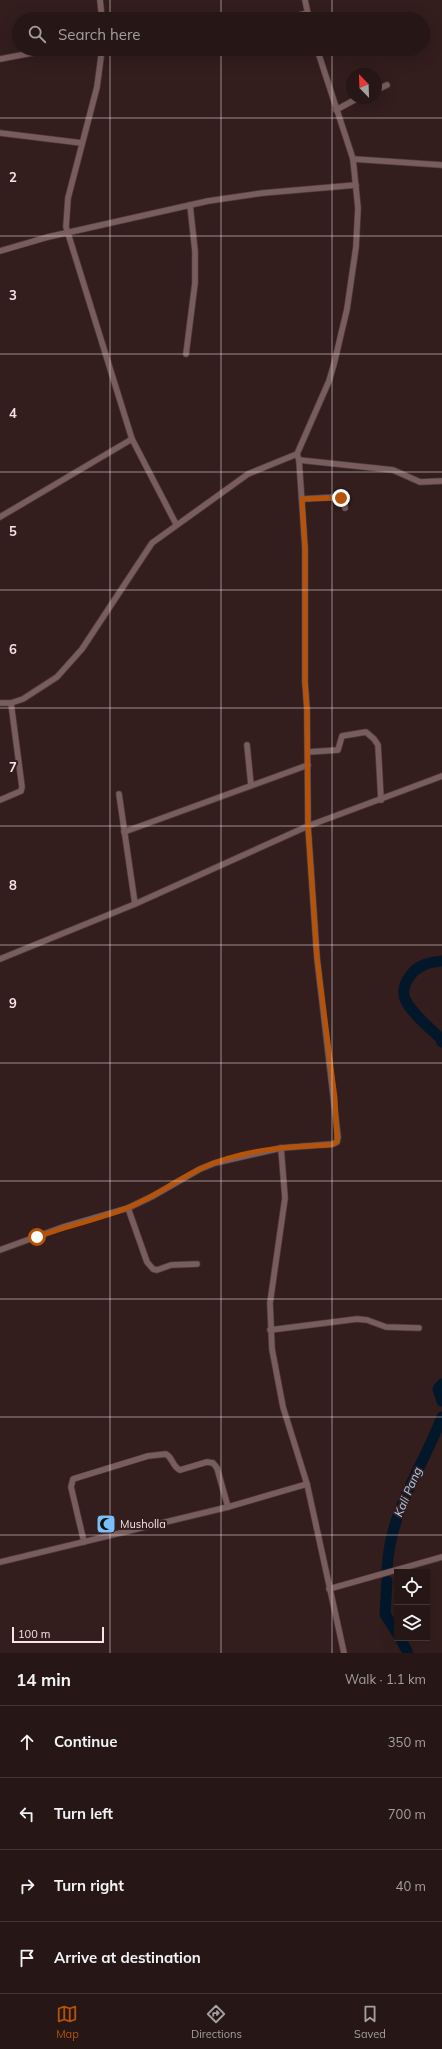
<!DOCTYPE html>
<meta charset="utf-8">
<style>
body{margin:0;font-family:Mulish,sans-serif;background:#2e1f1f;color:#f1f3f6}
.controls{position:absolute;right:12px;bottom:12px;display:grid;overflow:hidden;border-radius:0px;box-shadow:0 4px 16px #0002}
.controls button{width:36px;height:36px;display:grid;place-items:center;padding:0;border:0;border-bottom:1px solid #423535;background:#261616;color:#f1f3f6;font:20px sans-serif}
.compass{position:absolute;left:346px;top:68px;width:36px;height:36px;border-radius:50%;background:#261616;box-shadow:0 4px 16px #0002;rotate:337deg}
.scale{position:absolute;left:12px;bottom:10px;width:92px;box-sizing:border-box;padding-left:4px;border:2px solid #f6e5e5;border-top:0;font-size:11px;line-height:14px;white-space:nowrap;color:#f6e5e5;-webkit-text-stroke:3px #331d1d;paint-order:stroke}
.stop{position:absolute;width:12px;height:12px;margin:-9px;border:3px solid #b45309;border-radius:50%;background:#fff}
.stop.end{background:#b45309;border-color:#fff;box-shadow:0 1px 4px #0008}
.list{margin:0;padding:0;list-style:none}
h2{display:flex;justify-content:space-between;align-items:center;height:52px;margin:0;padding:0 16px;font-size:17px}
h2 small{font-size:13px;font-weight:400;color:#a49fa1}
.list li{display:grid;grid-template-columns:26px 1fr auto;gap:12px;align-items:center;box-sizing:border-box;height:72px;padding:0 16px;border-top:1px solid #423535}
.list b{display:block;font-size:15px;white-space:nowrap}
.list em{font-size:13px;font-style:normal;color:#a49fa1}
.icon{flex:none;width:22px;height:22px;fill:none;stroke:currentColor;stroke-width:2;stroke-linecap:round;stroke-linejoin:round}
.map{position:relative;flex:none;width:442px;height:1653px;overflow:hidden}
.search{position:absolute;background:#261616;box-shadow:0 4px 16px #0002;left:12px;right:12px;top:12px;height:44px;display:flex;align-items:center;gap:10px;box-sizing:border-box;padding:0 14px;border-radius:22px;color:#a49fa1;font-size:15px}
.sheet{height:340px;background:#261616}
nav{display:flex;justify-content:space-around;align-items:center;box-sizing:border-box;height:56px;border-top:1px solid #423535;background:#261616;font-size:11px;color:#a49fa1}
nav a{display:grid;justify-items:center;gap:2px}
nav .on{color:#b45309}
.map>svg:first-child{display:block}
</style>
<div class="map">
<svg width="442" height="1653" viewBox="0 0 442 1653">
<rect width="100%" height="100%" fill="#331d1d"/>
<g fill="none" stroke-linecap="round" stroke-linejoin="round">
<!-- river -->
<g stroke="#02172a" stroke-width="11">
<path d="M442,961c-6,1 -13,1 -18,4 -12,4 -24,21 -19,34 6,14 25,29 35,39l2,4"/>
<polyline points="442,1384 438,1389 442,1401"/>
<path d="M387,1570c3,-60 34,-99 55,-153"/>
<polyline points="387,1581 385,1614 397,1633"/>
<polyline points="400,1638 408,1653"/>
</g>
<!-- street casing -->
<g stroke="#4f3c3c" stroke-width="7">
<g id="street">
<polyline points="100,0 102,19"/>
<polyline points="305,0 309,19"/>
<polyline points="283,19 308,13"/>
<polyline points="102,49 97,87 68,198 66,227 132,439 176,524"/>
<polyline points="317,49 353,159 358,208 356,247 347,309 334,364 329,381 297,454 299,460 305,548 305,682 307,710 308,826 317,958 338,1137 337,1142 333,1144 281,1148 285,1198 270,1303 272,1349 283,1407 307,1484 344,1653"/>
<polyline points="0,59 53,49"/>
<polyline points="376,90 387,85"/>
<polyline points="336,110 358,98"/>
<polyline points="0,133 82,143"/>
<polyline points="353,159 442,165"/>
<polyline points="0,251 48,237 208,201 263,193 356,185"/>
<polyline points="186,354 195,283 195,251 190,205"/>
<polyline points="299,460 393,470 420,482 442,481"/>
<polyline points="302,499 337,497 344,501 345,508"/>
<polyline points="0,517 132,439"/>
<polyline points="0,703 11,703 23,699 57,677 82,649 152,543 248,474 297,454"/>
<polyline points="247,745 251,785"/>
<polyline points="308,752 338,750 342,736 366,732 374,739 378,745 381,800"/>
<polyline points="119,794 135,904"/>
<polyline points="0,800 21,791 22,787 11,703"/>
<polyline points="124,832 308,765"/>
<polyline points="0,959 135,904 308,826 442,776"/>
<polyline points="128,1208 147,1262 153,1269 157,1270 171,1265 197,1264"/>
<polyline points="0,1250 63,1227 128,1208 153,1196 200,1169 215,1163 281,1148"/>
<polyline points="270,1330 357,1319 367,1320 386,1327 419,1328"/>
<path d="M84,1542l-13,-55 2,-8 75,-23 18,-2c7,4 6,12 14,16l27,-8 6,1 4,5 11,39"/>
<polyline points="0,1562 228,1507 307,1484"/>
<polyline points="329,1589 442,1557"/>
</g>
</g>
<!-- street -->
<use href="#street" stroke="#785d5c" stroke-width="5.5"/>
</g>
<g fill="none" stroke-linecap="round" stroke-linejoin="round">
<!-- route -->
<path stroke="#b45309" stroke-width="5" d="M37,1237c30,-11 64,-18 92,-30 26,-10 48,-28 73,-39 39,-18 85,-22 128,-23l7,-3 -2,-44 -18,-140 -9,-132 -1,-116 -2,-28v-134l-3,-49 39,-1"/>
</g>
<!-- grid -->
<path fill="none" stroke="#f6e5e5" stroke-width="1" stroke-opacity="0.55" d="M110,0v19M221,0v19M332,0v19M110,49v1604M221,49v1604M332,49v1604M0,118h442M0,236h442M0,354h442M0,472h442M0,590h442M0,708h442M0,826h442M0,945h442M0,1063h442M0,1181h442M0,1299h442M0,1417h442M0,1535h442"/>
<!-- icons -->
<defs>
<g id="mosque-square" transform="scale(1)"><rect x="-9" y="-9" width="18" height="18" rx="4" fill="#7cbef9" stroke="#331d1d"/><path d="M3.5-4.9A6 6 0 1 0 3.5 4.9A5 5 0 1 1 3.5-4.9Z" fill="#111"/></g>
</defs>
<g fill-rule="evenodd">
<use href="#mosque-square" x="106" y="1524"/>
</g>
<g text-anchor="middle" stroke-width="4" stroke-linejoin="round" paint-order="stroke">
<!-- poi labels -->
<g font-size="11" fill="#f6e5e5" stroke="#331d1d" text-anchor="start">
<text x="120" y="1528">Musholla</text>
</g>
<!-- water labels -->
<g font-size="12" font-style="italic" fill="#aacded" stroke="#331d1d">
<text transform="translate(408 1492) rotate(-67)" y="4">Kali Pang</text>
</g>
</g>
<g font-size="13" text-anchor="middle" font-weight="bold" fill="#f6e5e5" stroke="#331d1d" stroke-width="4" stroke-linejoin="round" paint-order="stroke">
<text x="13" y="182">2</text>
<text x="13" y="300">3</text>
<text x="13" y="418">4</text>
<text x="13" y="536">5</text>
<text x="13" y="654">6</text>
<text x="13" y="772">7</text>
<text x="13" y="890">8</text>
<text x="13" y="1008">9</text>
</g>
</svg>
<div class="controls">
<button><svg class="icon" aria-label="locate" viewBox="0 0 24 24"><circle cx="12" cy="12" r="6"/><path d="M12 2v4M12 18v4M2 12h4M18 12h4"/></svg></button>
<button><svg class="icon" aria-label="layers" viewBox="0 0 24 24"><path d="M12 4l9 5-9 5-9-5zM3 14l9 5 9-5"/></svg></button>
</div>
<svg class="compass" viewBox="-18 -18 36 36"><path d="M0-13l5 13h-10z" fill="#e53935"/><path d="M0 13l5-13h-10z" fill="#a49fa1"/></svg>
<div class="scale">100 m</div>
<div class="stop" style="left:37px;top:1237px"></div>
<div class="stop end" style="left:341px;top:498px"></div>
<div class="search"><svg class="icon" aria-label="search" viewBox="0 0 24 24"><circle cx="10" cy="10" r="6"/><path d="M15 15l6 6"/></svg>Search here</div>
</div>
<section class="sheet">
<h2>14 min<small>Walk · 1.1 km</small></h2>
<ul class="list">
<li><svg class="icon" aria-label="ahead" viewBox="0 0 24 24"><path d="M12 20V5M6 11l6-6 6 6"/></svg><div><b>Continue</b></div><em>350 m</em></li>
<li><svg class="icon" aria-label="left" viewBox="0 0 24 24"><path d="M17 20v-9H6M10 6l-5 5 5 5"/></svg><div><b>Turn left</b></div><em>700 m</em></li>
<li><svg class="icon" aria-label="right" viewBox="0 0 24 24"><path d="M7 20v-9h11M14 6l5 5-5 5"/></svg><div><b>Turn right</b></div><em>40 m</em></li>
<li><svg class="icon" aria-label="arrive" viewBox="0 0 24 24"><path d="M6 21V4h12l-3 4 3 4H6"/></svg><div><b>Arrive at destination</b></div></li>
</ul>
</section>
<nav>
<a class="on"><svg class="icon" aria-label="map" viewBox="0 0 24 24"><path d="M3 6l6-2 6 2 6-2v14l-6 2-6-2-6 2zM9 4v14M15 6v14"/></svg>Map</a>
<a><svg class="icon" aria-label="directions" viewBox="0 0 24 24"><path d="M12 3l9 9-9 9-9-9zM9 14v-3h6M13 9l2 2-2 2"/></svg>Directions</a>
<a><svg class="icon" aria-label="saved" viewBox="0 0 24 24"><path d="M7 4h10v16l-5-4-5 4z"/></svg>Saved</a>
</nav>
